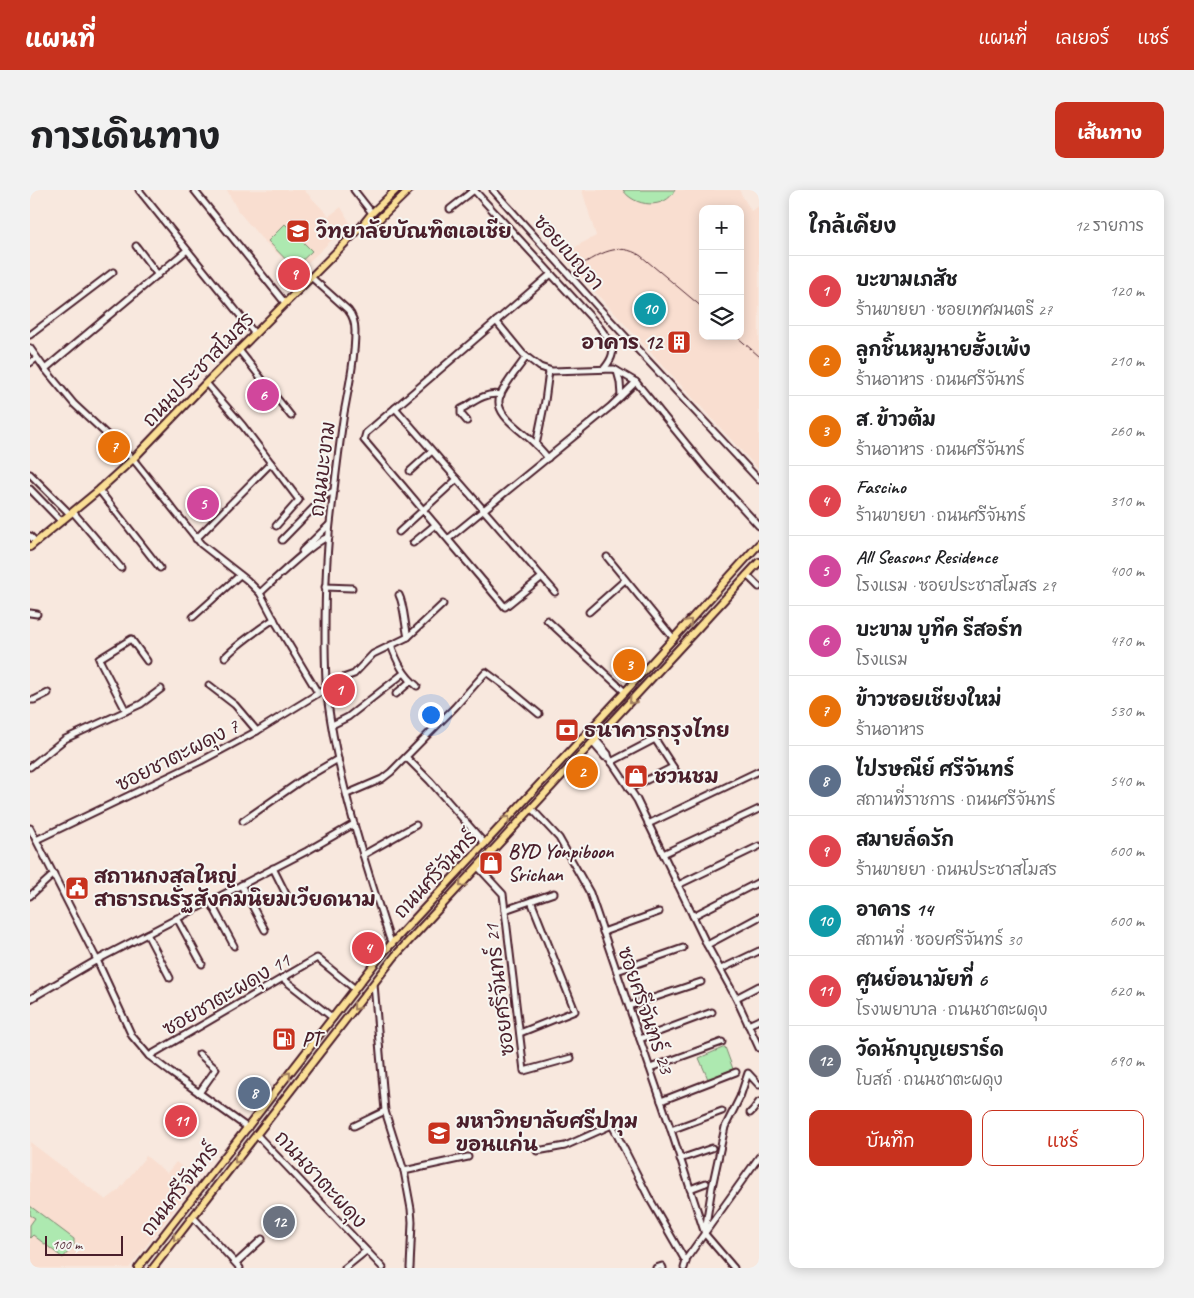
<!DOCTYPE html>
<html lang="th">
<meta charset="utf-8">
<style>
body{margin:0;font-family:Caveat,"Playpen Sans Thai",sans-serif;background:#f2f2f2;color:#202124}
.controls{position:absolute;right:15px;top:15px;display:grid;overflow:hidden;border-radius:10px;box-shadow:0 2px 12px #0003}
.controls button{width:45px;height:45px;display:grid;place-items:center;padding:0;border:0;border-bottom:1px solid #e0e0e0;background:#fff;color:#202124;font:25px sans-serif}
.scale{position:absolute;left:15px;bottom:12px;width:78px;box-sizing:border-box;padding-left:5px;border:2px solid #4a1f2b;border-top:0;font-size:14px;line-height:18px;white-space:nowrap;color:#4a1f2b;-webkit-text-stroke:4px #f6f6f2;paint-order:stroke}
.you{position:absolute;left:400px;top:524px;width:18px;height:18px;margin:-12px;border:4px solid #fff;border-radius:50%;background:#1a73e8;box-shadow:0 0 0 8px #1a73e833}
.badge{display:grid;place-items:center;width:32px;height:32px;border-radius:50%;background:#c8321e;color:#fff;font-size:16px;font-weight:700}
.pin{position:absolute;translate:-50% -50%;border:2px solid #fff;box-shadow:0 1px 5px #0006}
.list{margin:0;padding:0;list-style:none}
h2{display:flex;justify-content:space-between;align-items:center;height:65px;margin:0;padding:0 20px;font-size:21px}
h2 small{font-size:16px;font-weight:400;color:#757577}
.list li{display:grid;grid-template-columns:32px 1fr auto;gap:15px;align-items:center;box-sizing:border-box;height:70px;padding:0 20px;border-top:1px solid #e0e0e0}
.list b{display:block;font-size:19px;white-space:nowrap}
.list p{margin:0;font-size:16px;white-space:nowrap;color:#757577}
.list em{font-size:16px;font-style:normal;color:#757577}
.actions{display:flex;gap:10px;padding:15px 20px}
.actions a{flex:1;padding:11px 0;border:1px solid #c8321e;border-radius:10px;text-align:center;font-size:18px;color:#c8321e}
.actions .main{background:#c8321e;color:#fff}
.icon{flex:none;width:28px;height:28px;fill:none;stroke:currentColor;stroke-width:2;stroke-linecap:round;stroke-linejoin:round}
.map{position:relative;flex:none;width:729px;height:1078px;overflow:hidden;border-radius:10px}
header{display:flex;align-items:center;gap:30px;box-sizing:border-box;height:70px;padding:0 25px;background:#c8321e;color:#fff}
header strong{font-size:24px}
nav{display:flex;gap:28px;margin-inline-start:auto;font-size:18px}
.intro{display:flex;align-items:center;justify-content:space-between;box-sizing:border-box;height:120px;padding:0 30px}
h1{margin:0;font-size:35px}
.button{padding:12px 22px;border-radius:10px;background:#c8321e;color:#fff;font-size:18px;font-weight:700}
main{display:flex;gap:30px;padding:0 30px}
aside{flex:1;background:#fff;border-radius:10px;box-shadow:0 2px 12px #0003}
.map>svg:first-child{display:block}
</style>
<header>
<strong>แผนที่</strong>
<nav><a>แผนที่</a><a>เลเยอร์</a><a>แชร์</a></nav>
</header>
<div class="intro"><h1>การเดินทาง</h1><a class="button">เส้นทาง</a></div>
<main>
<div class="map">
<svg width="729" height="1078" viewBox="0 0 729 1078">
<rect width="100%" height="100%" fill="#f8e8de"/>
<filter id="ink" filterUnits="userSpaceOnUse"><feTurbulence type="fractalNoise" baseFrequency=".02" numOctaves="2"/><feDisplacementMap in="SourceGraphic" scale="10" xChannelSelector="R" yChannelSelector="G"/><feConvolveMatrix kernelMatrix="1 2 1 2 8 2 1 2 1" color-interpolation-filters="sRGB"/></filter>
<g filter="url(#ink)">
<!-- built -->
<g fill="#f9ded0" fill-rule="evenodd">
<polygon points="197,0 274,0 299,26 311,17 320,33 269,81 265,80 231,48 208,21"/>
<path d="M552,0h157l12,21 8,-5v264l-196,-213 17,-13 16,-8zM673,19h37v127h-37z"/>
<polygon points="0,952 76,1010 89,1000 116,966 137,983 146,972 168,989 99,1078 0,1078"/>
</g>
<!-- green -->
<g fill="#ade9b0" stroke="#7c846e">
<path d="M593,0h52c-10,20 -41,17 -52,0z"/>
<polygon points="255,34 282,61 264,78 238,51"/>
<polygon points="695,857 703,879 678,889 669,868"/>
<polygon points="0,1016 44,1049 44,1055 33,1068 3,1045 0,1048 0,1035 5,1028 0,1025"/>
</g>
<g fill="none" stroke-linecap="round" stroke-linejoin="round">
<!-- minor casing -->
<g stroke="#4a1f2b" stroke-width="9">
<g id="minor">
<polyline points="109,0 225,144"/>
<polyline points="164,0 255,113"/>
<polyline points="324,0 342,23"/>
<path d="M444,0l124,135c5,7 17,21 14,30 -1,5 -5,10 -8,14"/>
<polyline points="463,0 568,117 729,290"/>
<polyline points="420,19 444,0"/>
<polyline points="106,56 128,85"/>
<path d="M281,87l37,33c5,6 7,13 7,21 0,27 -6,55 -11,82 -5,34 -9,68 -13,102 -5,40 -6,80 -6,120 0,23 0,46 3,68 11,80 36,157 61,234l3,7"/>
<polyline points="466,131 493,164 510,177 522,181 584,179 606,192 676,278 729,336"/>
<polyline points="0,145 83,82"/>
<polyline points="0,158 15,179 44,214 103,269 171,354 217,390 230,403 246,433 288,503"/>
<polyline points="209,160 261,226"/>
<path d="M496,167c-8,12 -20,25 -26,39 -7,18 21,34 32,45 6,5 11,11 16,17"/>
<polyline points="0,173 4,170"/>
<polyline points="15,179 157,60"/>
<polyline points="587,181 590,192 591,206"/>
<polyline points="176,193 213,236 269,310 246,336"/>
<polyline points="365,218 525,402"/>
<path d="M437,231l-6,-7v-5l4,-2c11,-7 22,-15 36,-12"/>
<polyline points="506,255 515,211 519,181"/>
<polyline points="380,281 402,261"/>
<polyline points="0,284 40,324"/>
<polyline points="0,299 31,331"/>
<polyline points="69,300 130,378"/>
<polyline points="43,322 91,378"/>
<polyline points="369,342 427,289"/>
<polyline points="0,346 6,352"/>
<polyline points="166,349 241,273"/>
<polyline points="418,349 580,217 606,192"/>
<polyline points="252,350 296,305 304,301"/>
<polyline points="383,353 405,335"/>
<polyline points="272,361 299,335"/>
<polyline points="577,367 644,449"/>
<polyline points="717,385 729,397"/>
<polyline points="512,387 475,417 334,250 336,243 521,84"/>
<polyline points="295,397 322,398"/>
<path d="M230,403c12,-11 56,-54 69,-56"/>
<path d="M369,405c5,9 6,31 9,42"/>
<polyline points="559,422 595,390"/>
<polyline points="0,423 7,424"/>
<polyline points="163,427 210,385"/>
<polyline points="517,430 595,502"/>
<path d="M361,455c6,16 12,30 26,41"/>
<path d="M195,467c15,-15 31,-26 49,-38"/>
<polyline points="296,494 324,484 343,464 378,447 413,414"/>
<polyline points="179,495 205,515 227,541"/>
<polyline points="366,504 381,491"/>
<polyline points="0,510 4,510 18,503"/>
<polyline points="96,521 69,469 101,449 117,471"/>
<polyline points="302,535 318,527 374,483"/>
<polyline points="566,550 578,564 579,568 607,610 677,755 706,808 729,858"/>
<polyline points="563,553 575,567 579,568"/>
<polyline points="376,567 400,591 455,654"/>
<polyline points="581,572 625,549 651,589"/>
<polyline points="0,577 35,549 111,514 131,499"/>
<polyline points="599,599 643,577"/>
<polyline points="317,604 352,589 361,582 425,517 456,482 479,499 509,524"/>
<polyline points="502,619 529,648 560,703 641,940 675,1044 704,1078"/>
<polyline points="213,631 272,590 308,569"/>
<polyline points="618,634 729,581"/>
<polyline points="0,638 67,770 102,846 119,866 140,882 218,938"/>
<polyline points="6,650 171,571 227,541 297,498"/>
<polyline points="633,664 729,619"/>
<polyline points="333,665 386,635"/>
<polyline points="448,677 473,704 494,881 541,868"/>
<polyline points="243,678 259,710"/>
<polyline points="211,695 235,740"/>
<polyline points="648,695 729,656"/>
<polyline points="0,706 24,684"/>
<polyline points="180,711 204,756"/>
<polyline points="475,720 524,703"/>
<polyline points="663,726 729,692"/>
<polyline points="147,728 172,774"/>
<polyline points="573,742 629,722"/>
<polyline points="117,744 140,788"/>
<polyline points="677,755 729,727"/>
<polyline points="691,779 729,761"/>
<polyline points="587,781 653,758"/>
<polyline points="252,788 303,828"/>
<polyline points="344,794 355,921 374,981 381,1019 382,1032 380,1078"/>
<polyline points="706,808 729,796"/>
<polyline points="0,809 67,770 277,661 324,634"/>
<polyline points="599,816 671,792"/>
<polyline points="718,835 729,830"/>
<polyline points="490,843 545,821 501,711"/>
<polyline points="610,849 682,822"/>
<polyline points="169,864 186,879 169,903"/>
<polyline points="119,866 287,768 325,799"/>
<polyline points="620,878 692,852"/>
<polyline points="631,911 706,882"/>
<polyline points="720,923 723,920 729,912"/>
<polyline points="324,936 355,921"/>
<polyline points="641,940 692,921"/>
<polyline points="227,945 353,1078"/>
<polyline points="507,961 535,956 582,935 618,1006 656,1072"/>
<polyline points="650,969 682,958"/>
<polyline points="374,981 438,967"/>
<polyline points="660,999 676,993"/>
<polyline points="163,1027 210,1078"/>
<polyline points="675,1041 682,997 695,937 710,907 718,883 729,895"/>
<polyline points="206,1073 232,1049"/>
<polyline points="315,1078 336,1061"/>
<polyline points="626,1078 632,1076 633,1078"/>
<polyline points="654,1078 657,1068 729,967"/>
</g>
</g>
<!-- major casing -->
<g stroke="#4a1f2b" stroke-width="10">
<g id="major">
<polyline points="331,37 348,30 379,0"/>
<polyline points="0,357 69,300 103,269 176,193 330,38 342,23 366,0"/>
<polyline points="108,1078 353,763 595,502 729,354"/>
<polyline points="123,1078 365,766 729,372"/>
</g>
</g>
<!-- minor -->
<use href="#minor" stroke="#f6f6f2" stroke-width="5"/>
<!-- major -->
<use href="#major" stroke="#fadf96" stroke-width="6"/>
<!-- tram -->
<g stroke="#4a1f2b" stroke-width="1">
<path d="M549,76c21,-12 39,-25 62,-10l62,52"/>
<polyline points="706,146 729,166"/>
</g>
</g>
<!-- one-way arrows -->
<defs><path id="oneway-chevron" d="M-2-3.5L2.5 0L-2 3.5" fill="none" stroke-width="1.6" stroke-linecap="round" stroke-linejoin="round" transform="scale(1.25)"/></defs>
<g stroke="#a27f60">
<use href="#oneway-chevron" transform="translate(659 432) rotate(-48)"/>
<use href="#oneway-chevron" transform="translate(602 511) rotate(133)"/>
<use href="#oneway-chevron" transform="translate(477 629) rotate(-47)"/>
<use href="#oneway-chevron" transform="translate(432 694) rotate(133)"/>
<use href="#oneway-chevron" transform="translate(326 817) rotate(128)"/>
<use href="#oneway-chevron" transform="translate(258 885) rotate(-52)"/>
<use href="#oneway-chevron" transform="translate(207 970) rotate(128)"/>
<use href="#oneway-chevron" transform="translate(146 1048) rotate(128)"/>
</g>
</g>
<!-- icons -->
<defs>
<g id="university-square" transform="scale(1.25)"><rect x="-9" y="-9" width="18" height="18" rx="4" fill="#c8321e" stroke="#f6f6f2"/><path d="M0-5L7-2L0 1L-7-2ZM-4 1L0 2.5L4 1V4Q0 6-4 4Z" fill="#fff"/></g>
<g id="building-square" transform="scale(1.25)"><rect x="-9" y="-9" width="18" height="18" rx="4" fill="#c8321e" stroke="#f6f6f2"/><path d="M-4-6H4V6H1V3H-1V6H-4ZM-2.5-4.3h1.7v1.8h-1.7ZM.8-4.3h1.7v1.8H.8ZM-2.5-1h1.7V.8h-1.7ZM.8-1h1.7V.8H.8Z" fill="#fff"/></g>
<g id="bank-square" transform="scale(1.25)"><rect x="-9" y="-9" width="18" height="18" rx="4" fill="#c8321e" stroke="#f6f6f2"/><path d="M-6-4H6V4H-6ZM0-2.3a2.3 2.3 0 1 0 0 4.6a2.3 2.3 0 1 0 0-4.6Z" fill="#fff"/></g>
<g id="shop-square" transform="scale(1.25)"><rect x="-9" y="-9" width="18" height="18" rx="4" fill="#c8321e" stroke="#f6f6f2"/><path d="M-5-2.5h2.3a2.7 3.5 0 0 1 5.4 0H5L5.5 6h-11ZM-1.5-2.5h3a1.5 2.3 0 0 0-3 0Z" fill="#fff"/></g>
<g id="civic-square" transform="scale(1.25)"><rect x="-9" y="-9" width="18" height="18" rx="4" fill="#c8321e" stroke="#f6f6f2"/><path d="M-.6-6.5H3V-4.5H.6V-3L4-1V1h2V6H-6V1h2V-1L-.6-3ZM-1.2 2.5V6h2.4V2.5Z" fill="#fff"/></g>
<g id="fuel-square" transform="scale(1.25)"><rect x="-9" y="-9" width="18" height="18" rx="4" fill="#c8321e" stroke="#f6f6f2"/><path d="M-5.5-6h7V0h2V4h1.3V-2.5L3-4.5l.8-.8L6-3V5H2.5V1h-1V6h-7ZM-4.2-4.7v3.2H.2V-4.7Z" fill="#fff"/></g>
<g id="school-square" transform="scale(1.25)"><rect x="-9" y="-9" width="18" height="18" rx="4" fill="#c8321e" stroke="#f6f6f2"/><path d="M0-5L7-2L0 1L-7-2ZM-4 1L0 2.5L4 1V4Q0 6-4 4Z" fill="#fff"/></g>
</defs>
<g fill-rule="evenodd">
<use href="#university-square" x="268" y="41"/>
<use href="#building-square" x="649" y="152"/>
<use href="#bank-square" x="537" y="540"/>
<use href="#shop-square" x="606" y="586"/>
<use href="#shop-square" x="461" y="673"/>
<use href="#civic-square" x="47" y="698"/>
<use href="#fuel-square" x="254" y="849"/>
<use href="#school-square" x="409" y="943"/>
</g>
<g text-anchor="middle" stroke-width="4" stroke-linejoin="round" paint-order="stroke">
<!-- poi labels -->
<g font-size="20" font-weight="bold" fill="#4a1f2b" stroke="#f6f6f2" text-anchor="start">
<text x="286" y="48">วิทยาลัยบัณฑิตเอเชีย</text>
<text x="632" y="159" text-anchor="end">อาคาร 12</text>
<text x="554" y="547">ธนาคารกรุงไทย</text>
<text x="624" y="593">ชวนชม</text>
<text x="478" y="668">BYD Yonpiboon<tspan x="478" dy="23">Srichan</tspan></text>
<text x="64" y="693">สถานกงสุลใหญ่<tspan x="64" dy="23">สาธารณรัฐสังคมนิยมเวียดนาม</tspan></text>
<text x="272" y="856">PT</text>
<text x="426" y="938">มหาวิทยาลัยศรีปทุม<tspan x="426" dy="23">ขอนแก่น</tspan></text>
</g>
<!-- street labels -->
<g font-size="20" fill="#4a1f2b" stroke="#f6f6f2">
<text transform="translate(539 62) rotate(48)" y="7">ซอยเบญจา</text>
<text transform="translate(168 179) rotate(-46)" y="7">ถนนประชาสโมสร</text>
<text transform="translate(292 279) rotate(-83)" y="7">ถนนบะขาม</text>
<text transform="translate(147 565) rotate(-27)" y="7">ซอยชาตะผดุง 7</text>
<text transform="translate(405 684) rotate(-47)" y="7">ถนนศรีจันทร์</text>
<text transform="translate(469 800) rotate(-97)" y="7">ซอยศรีจันทร์ 21</text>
<text transform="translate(196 804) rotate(-30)" y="7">ซอยชาตะผดุง 11</text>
<text transform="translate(616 820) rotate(71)" y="7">ซอยศรีจันทร์ 23</text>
<text transform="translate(291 989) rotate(47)" y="7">ถนนชาตะผดุง</text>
<text transform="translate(149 999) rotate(-52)" y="7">ถนนศรีจันทร์</text>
</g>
</g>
</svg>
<div class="controls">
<button>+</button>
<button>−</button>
<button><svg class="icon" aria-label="layers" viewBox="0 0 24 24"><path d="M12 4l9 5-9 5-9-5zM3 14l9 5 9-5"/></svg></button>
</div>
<div class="scale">100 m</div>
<div class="you"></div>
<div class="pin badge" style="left:309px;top:500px;background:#e0444e">1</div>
<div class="pin badge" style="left:552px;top:582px;background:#e8710a">2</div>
<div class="pin badge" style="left:599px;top:475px;background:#e8710a">3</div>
<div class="pin badge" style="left:338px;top:758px;background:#e0444e">4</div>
<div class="pin badge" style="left:173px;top:314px;background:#d1479c">5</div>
<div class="pin badge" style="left:233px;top:205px;background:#d1479c">6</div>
<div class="pin badge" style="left:84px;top:257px;background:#e8710a">7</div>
<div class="pin badge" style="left:224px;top:903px;background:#5c6f8a">8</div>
<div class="pin badge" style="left:264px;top:84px;background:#e0444e">9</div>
<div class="pin badge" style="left:620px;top:119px;background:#0f9aa8">10</div>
<div class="pin badge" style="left:151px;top:931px;background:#e0444e">11</div>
<div class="pin badge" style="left:249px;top:1032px;background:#6b7280">12</div>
</div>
<aside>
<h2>ใกล้เคียง<small>12 รายการ</small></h2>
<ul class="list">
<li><span class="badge" style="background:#e0444e">1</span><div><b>บะขามเภสัช</b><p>ร้านขายยา · ซอยเทศมนตรี 27</p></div><em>120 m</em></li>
<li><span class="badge" style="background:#e8710a">2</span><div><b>ลูกชิ้นหมูนายฮั้งเพ้ง</b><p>ร้านอาหาร · ถนนศรีจันทร์</p></div><em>210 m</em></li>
<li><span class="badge" style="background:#e8710a">3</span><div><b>ส. ข้าวต้ม</b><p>ร้านอาหาร · ถนนศรีจันทร์</p></div><em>260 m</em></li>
<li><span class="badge" style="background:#e0444e">4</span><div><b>Fascino</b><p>ร้านขายยา · ถนนศรีจันทร์</p></div><em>310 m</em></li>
<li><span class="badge" style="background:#d1479c">5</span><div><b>All Seasons Residence</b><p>โรงแรม · ซอยประชาสโมสร 29</p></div><em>400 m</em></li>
<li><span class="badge" style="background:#d1479c">6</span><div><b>บะขาม บูทีค รีสอร์ท</b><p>โรงแรม</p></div><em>470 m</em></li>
<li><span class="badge" style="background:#e8710a">7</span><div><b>ข้าวซอยเชียงใหม่</b><p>ร้านอาหาร</p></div><em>530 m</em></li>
<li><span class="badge" style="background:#5c6f8a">8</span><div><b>ไปรษณีย์ ศรีจันทร์</b><p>สถานที่ราชการ · ถนนศรีจันทร์</p></div><em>540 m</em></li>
<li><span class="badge" style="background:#e0444e">9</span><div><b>สมายล์ดรัก</b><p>ร้านขายยา · ถนนประชาสโมสร</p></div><em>600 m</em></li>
<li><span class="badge" style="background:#0f9aa8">10</span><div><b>อาคาร 14</b><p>สถานที่ · ซอยศรีจันทร์ 30</p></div><em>600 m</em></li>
<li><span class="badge" style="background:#e0444e">11</span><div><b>ศูนย์อนามัยที่ 6</b><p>โรงพยาบาล · ถนนชาตะผดุง</p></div><em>620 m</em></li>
<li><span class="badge" style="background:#6b7280">12</span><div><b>วัดนักบุญเยราร์ด</b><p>โบสถ์ · ถนนชาตะผดุง</p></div><em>690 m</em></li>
</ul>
<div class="actions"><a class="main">บันทึก</a><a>แชร์</a></div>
</aside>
</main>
